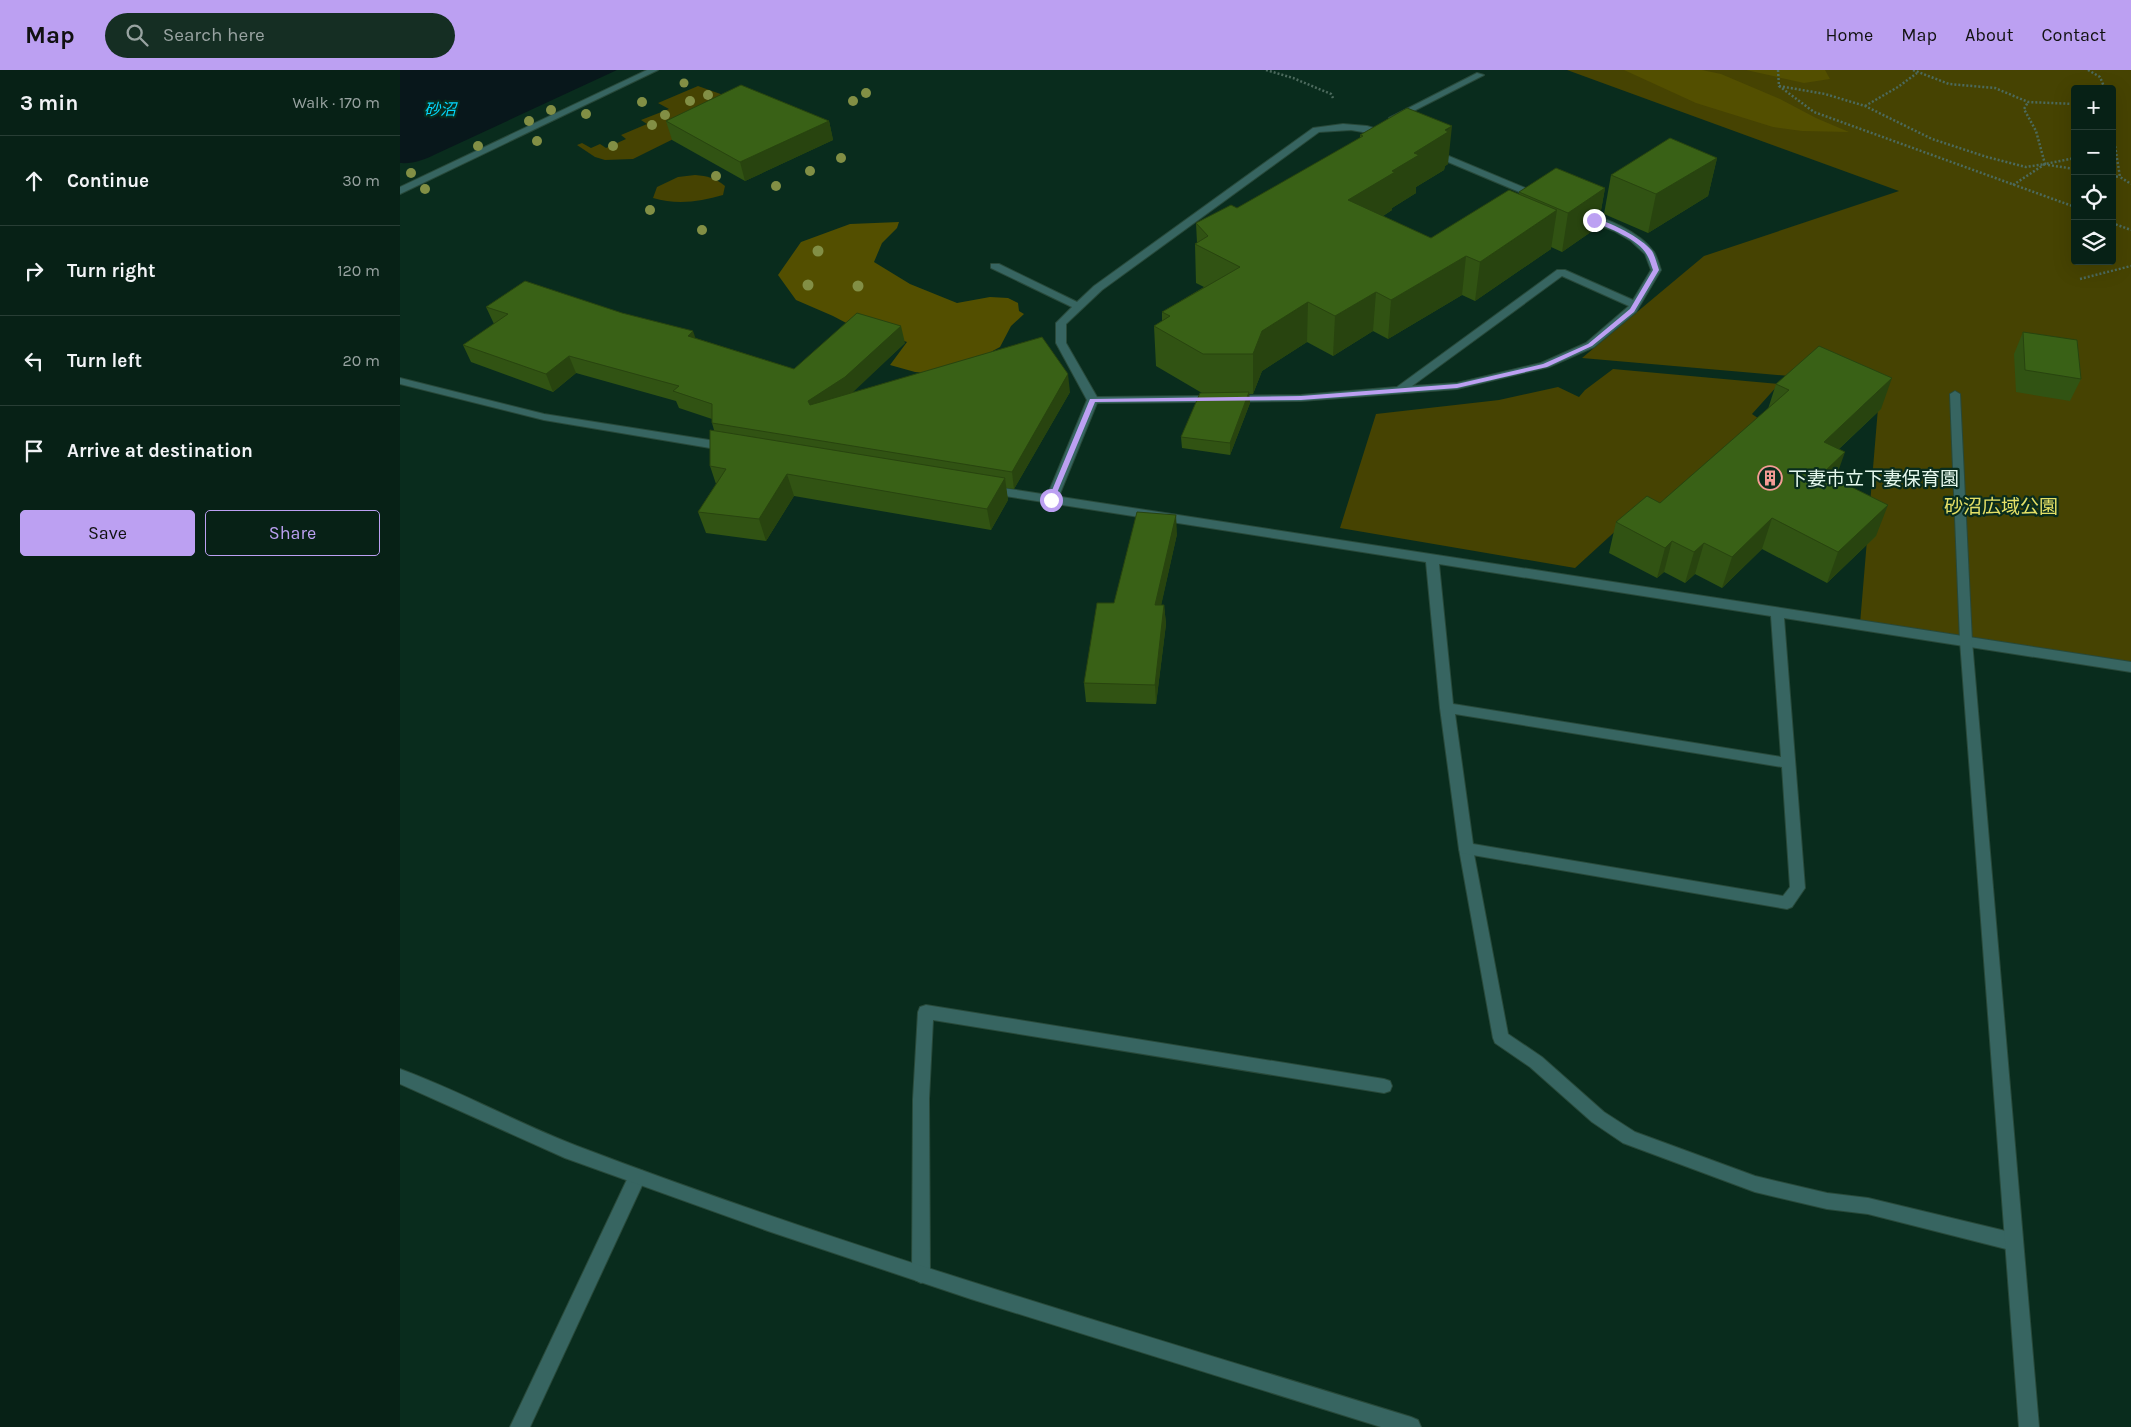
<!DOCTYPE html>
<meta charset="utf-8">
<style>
body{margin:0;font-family:Karla,"Noto Sans JP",sans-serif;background:#152e23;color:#f1f3f6}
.controls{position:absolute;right:15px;top:15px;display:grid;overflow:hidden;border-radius:5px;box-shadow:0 5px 20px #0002}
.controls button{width:45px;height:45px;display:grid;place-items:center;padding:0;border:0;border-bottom:1px solid #283e35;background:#072116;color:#f1f3f6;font:25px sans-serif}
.stop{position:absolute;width:15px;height:15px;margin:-11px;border:4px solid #bca0f2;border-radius:50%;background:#fff}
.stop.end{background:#bca0f2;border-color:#fff;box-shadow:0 1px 5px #0008}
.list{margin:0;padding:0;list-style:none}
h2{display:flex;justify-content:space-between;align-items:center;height:65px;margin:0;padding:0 20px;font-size:21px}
h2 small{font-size:16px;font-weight:400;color:#98a3a1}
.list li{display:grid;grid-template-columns:32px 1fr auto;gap:15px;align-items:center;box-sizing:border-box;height:90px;padding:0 20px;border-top:1px solid #283e35}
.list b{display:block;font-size:19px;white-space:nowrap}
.list em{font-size:16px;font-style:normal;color:#98a3a1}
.actions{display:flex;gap:10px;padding:15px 20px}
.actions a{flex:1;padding:11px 0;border:1px solid #bca0f2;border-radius:5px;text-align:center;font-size:18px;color:#bca0f2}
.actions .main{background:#bca0f2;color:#111}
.icon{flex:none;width:28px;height:28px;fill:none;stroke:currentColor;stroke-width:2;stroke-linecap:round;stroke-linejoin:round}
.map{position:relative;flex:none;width:1731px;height:1357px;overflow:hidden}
header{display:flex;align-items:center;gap:30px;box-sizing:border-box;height:70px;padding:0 25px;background:#bca0f2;color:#111}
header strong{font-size:24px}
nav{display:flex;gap:28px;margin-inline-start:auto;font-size:18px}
.search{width:350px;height:45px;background:#152e23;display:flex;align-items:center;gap:12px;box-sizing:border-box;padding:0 18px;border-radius:28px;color:#98a3a1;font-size:19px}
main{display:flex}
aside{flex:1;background:#072116}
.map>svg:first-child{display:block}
</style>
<header>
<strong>Map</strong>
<div class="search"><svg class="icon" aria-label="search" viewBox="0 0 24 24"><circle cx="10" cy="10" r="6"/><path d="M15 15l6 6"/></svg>Search here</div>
<nav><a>Home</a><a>Map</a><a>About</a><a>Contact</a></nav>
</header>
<main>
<aside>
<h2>3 min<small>Walk · 170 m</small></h2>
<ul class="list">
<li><svg class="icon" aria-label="ahead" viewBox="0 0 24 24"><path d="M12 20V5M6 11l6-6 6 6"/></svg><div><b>Continue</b></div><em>30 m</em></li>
<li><svg class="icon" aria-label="right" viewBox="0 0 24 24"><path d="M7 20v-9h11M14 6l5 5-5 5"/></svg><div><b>Turn right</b></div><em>120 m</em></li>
<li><svg class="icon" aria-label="left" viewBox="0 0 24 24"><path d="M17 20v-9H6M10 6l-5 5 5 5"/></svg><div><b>Turn left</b></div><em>20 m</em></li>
<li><svg class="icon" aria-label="arrive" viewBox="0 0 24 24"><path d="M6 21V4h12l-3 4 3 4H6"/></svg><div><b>Arrive at destination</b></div></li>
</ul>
<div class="actions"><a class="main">Save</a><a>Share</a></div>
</aside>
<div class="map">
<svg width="1731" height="1357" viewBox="0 0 1731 1357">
<rect width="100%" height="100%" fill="#092c1d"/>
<!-- green -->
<g fill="#464302" fill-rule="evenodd">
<path d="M1167,0h564v597l-271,-43 20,-240 -298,-26 122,-102 195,-65zM1675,19h37v172h-37z"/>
<polygon points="298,16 346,33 233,89 205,90 195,87 177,75 182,73 191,78 200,74 206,78 226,69 221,65 247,54 241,50 269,39 258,33"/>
<path d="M295,105c13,1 20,3 30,11l-2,9c-23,7 -47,10 -70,3l4,-11 21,-10z"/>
<polygon points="1213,299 1379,314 1352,344 1365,353 1246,453 1232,446 1175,498 940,458 976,344 1099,330 1158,317 1179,327 1185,320"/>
</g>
<!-- forest -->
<g fill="#534f00">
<polygon points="1224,0 1302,0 1321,4 1380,29 1416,48 1449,62 1402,61 1373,57 1296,33"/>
<polygon points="1346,0 1425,0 1430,9 1404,13"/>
<polygon points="499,152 497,158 482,173 474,192 510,214 557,233 590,227 608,228 618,233 619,241 624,244 611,256 600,277 548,305 515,302 490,295 507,272 472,260 452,256 433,246 396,230 378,205 401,172 450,154"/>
</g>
<!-- water -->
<path fill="#08171b" d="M0,0h217l-181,84c-12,6 -23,10 -36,9z"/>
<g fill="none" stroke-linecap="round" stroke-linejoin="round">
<!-- service casing -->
<g stroke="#28493a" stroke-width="2">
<g id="service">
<polygon points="1077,3 1084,5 996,50 993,51 989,48"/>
<path d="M943,54l24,2 23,7 -4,3 -35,-6 -32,2 -217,158 -36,34v19l31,54 204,-2 96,-8 160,-117h8l68,30 18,-30 -6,-16 -14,-13 -17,-10 -35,-14 -2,-2 5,-3c24,6 57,19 72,40 3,5 5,12 7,18l-25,42 -42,35 -45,20 -92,22 -156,12 -204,2 -40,98 -2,3h-8l-2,-3 42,-101 -31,-57v-20l16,-16 -81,-39v-4h8l78,38 17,-16 219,-158zM1162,206l67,30 -43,37 -45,20 -84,20 -45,3z"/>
<polygon points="1032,79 1142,125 1144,127 1139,130 1136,129 1029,84 1027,82"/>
<polygon points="1066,773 1071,775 1073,779 1108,964 1142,987 1204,1042 1235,1062 1355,1106 1427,1123 1468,1128 1614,1163 1620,1166 1623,1172 1620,1178 1614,1181 1468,1144 1427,1139 1355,1122 1223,1073 1192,1052 1130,997 1095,973 1093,968 1059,779 1061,775"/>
<polygon points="237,1099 243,1101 246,1107 130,1357 110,1357 231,1101"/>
</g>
</g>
<!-- minor casing -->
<g stroke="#28493a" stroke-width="2">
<g id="minor">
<polygon points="247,0 258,0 0,124 0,117"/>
<polygon points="0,308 144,344 328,373 334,377 328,381 144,350 0,314"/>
<path d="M590,416l1141,176v10l-347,-54 21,270 -13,19 -5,2 -326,-56 -2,-4 -19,-141 -14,-146 -440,-69 -2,-3 2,-3zM1039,494l332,52 10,141 -328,-53zM1055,644l327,53 8,120 -7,9 -310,-52z"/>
<polygon points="526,935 984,1009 990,1011 992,1016 990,1021 984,1023 533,950 529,1029 530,1204 527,1210 521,1213 515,1210 512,1204 513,1029 518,942 520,937"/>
</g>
</g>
<!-- tertiary casing -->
<g stroke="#28493a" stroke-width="2">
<g id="tertiary">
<polygon points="1555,321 1560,324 1572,571 1639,1357 1619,1357 1560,571 1550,324"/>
<path d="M0,999c60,22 117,54 177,77 273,104 555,185 834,271l7,3 3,7h-40l-410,-128 -203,-68 -203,-73 -165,-74z"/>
</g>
</g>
<!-- path -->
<g stroke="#4c6a5d" stroke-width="2.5" stroke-dasharray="2 2" stroke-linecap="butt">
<polyline points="866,0 893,8 931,24 933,28"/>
<polyline points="1378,0 1379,16 1414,42 1675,137"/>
<polyline points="1513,0 1549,14 1595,18 1628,32 1675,34"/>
<polyline points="1688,0 1700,7 1705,19"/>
<polyline points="1379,16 1425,24 1465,36 1532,69 1587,87 1626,97 1645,94 1636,61 1624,39 1628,32"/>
<polyline points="1465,36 1498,17 1517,3"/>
<polyline points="1712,45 1714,48 1713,63 1720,107 1731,114"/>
<polyline points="1648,95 1675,99"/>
<polyline points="1712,106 1720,107"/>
<polyline points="1613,115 1645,94 1675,88"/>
<polyline points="1712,153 1731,160"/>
<polyline points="1680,209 1731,196"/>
</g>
<!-- service -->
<use href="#service" fill="#376561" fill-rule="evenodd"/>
<!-- minor -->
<use href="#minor" fill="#376561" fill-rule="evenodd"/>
<!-- tertiary -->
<use href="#tertiary" fill="#376561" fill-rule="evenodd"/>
</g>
<!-- trees -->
<g fill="#828f45">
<circle cx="284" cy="13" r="4.5"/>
<circle cx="466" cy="23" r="5"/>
<circle cx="308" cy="25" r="5"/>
<circle cx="290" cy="31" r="5"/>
<circle cx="453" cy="31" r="5"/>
<circle cx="242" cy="32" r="5"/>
<circle cx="151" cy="40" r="5"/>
<circle cx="186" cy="44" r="5"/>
<circle cx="265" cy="45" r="5"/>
<circle cx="129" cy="51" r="5"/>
<circle cx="252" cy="55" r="5"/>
<circle cx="137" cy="71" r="5"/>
<circle cx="78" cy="76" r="5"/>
<circle cx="213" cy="76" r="5"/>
<circle cx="441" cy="88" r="5"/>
<circle cx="410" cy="101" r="5"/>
<circle cx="11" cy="103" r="5"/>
<circle cx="316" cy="106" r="5"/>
<circle cx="376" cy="116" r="5"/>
<circle cx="25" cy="119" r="5"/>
<circle cx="250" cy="140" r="5"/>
<circle cx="302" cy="160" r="5"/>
<circle cx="418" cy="181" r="5.5"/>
<circle cx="408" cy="215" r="5.5"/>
<circle cx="458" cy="216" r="5.5"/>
</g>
<!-- wall -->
<g fill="#315313">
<polygon points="266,51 429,51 433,70 345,111 272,70"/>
<polygon points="960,65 1048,94 1045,96 1044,100 1016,117 1016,123 992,138 992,140 983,146 1031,168 1119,124 1119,122 1205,118 1198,157 1162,182 1151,177 1151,179 1075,231 1062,225 988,269 973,261 933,286 907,272 862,301 853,324 849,324 850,333 830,385 782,378 781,367 802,323 756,296 754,256 762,251 762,242 804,217 796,213 795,174 797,173 796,153 837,138 960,68"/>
<polygon points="1317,88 1308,126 1248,163 1204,144 1211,105"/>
<polygon points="86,237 295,268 394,299 505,273 452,322 670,322 614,419 606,418 608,430 591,460 394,426 366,471 306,463 298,442 316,414 310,396 314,360 312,353 312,349 279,338 276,331 176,303 153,322 71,292 63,275 94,254"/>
<polygon points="1623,262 1681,309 1670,331 1616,322 1614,284"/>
<polygon points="1376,314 1481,339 1439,379 1436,409 1476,466 1427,513 1362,479 1322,518 1295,504 1285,513 1264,502 1257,508 1209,483 1216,452 1260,433 1368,339"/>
<polygon points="777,464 761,535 764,535 766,554 756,634 686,632 684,613 714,533"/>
</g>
<!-- shaded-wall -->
<g fill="#28440f">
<polygon points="429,51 433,70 345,111 340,92"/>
<polygon points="1052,56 1048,94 1045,96 1044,100 1016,117 1016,123 992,138 992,140 946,169 948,130 992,101 1014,83"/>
<polygon points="1317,88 1308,126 1248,163 1256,124"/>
<polygon points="1205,118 1198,157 1162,182 1168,143"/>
<polygon points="1157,140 1151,179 1075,231 1080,192"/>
<polygon points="1066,186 1062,225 988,269 991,230"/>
<polygon points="976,222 973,261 933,286 935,246"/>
<polygon points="908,232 907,272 862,301 853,324 853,284 862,261"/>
<polygon points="501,256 505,273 450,325 412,348 408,331"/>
<polygon points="293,261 299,278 288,266"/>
<polygon points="169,286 176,303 153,322 146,304"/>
<polygon points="668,304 670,322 614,419 612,402"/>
<polygon points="1492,308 1481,339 1413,403 1424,372"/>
<polygon points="849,322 850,333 830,385 830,373"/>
<polygon points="1445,382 1434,413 1423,403"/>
<polygon points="387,404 394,426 366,471 359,449"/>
<polygon points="605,408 608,430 591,460 587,439"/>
<polygon points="1488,435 1476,466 1427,513 1438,482"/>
<polygon points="776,445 777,464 757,554 755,535"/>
<polygon points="1372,448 1362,479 1322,518 1332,487"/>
<polygon points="1272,471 1264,502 1257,508 1265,478"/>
<polygon points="1304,473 1295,504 1285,513 1294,482"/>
<polygon points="764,535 766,554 756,634 755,615"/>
</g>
<!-- building -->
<g fill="#396116" stroke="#28440f">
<polygon points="341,15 429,51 340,92 266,51"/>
<polygon points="1007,38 1052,56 1045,60 1048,62 1014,83 1019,85 992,101 995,102 948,130 1031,168 1109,120 1157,140 1080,192 1066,186 991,230 976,222 935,246 908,232 862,261 853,284 803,284 754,256 770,246 762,242 840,197 795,174 808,166 796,153 831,135 837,138 963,66 960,65"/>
<polygon points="1270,68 1317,88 1256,124 1211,105"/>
<polygon points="1156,98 1205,118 1168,143 1119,122"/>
<polygon points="125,211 222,243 293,261 288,266 394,299 457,243 501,256 445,307 408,331 410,335 642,267 668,304 612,402 312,353 312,334 273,321 279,316 169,286 146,304 63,275 108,244 86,237"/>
<polygon points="1623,262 1677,270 1681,309 1625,300"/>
<polygon points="1419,276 1492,308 1424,372 1445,382 1423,403 1488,435 1438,482 1372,448 1332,487 1304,473 1294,482 1272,471 1265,478 1216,452 1247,426 1260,433 1389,320 1376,314"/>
<polygon points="849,322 830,373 781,367 800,323"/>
<polygon points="310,360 605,408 587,439 387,404 359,449 298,442 326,399 310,396"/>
<polygon points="737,442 776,445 755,535 764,535 755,615 684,613 697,533 714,533"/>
</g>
<!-- route -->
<path fill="#bca0f2" d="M1192,149c15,0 51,20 60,32 3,5 5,13 7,19l-25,42 -42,34 -45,21 -90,21 -156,12 -206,2 -41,98 -3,3 -3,-3 42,-101 211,-3 156,-12 86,-20 45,-20 42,-35 23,-39c-2,-5 -3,-10 -6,-15 -8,-16 -39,-27 -55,-34z"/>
<!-- icons -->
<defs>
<g id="building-ring" transform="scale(1.25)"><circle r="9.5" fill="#092c1d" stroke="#f59c95" stroke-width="1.5"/><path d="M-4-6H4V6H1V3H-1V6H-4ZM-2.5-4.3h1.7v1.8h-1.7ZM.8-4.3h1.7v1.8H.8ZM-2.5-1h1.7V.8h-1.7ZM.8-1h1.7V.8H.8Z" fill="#f59c95"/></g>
</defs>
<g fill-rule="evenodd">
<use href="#building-ring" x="1370" y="408"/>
</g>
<g text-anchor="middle" stroke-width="4.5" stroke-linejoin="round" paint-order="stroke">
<!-- far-water labels -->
<g font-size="16" font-style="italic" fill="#04d6fa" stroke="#092c1d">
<text x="40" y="45">砂沼</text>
</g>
<!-- poi labels -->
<g font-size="19" fill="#e5f8ed" stroke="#092c1d" text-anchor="start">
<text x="1388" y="415">下妻市立下妻保育園</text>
</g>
<!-- park labels -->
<g font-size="19" fill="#e5e066" stroke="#092c1d">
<text x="1601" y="443">砂沼広域公園</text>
</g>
</g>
</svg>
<div class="controls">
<button>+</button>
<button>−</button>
<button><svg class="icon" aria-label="locate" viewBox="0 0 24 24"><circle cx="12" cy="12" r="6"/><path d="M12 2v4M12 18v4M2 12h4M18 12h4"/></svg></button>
<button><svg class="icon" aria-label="layers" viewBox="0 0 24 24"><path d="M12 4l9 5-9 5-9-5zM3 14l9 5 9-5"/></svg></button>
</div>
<div class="stop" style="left:651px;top:430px"></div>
<div class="stop end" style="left:1194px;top:150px"></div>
</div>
</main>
